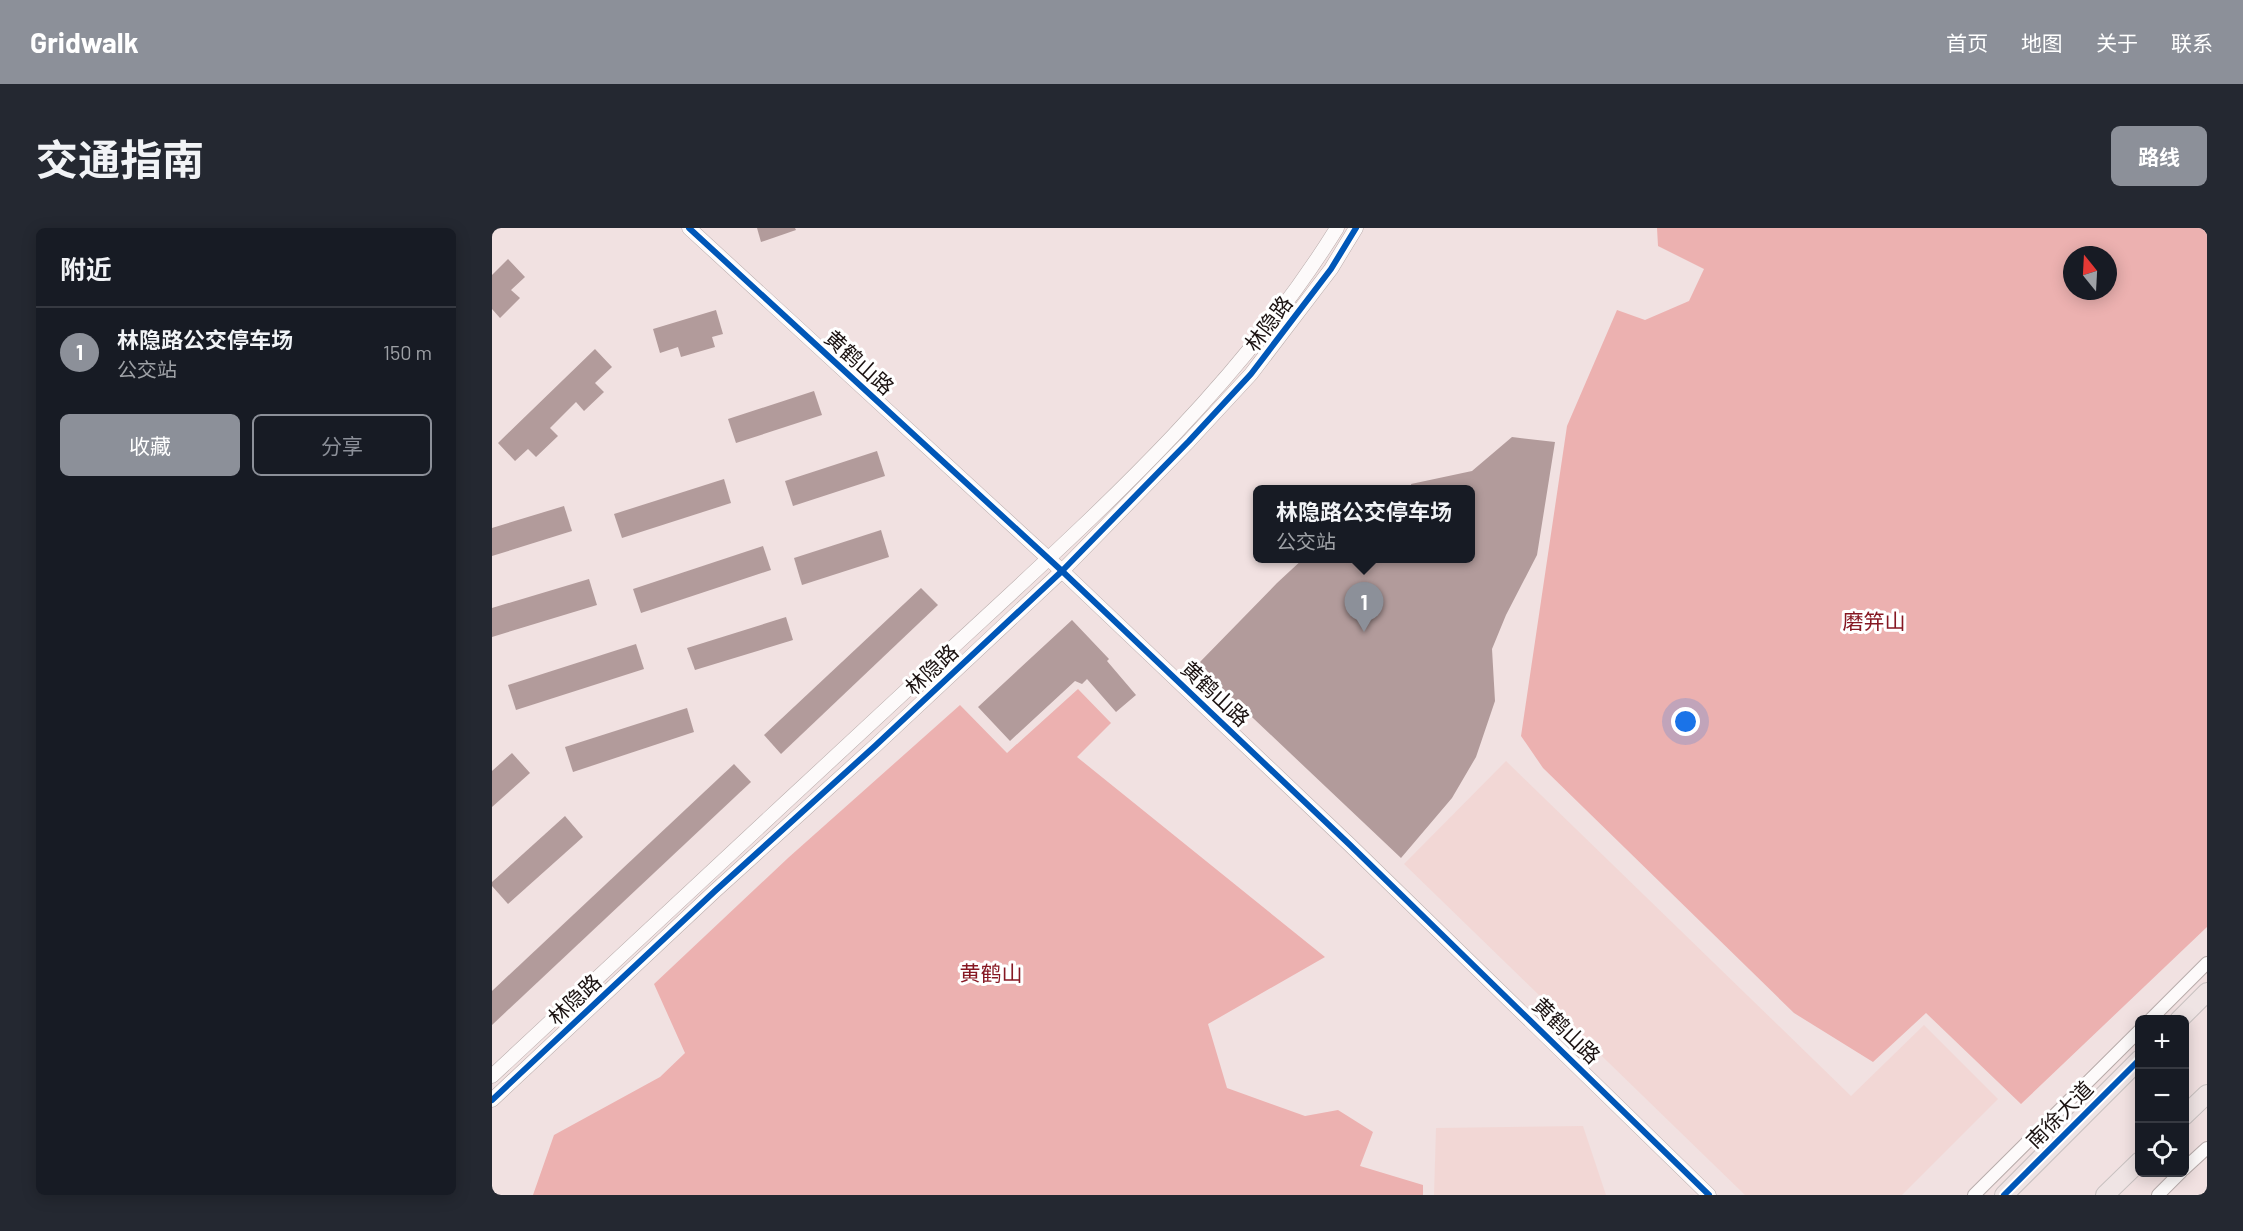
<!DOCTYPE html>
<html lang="zh">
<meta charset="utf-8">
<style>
body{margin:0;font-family:Barlow,"Noto Sans SC",sans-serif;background:#242831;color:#f1f3f6}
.controls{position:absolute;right:18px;bottom:18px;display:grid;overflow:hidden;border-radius:9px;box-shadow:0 3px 15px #0003}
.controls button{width:54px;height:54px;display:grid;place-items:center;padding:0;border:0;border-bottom:2px solid #363941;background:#171b24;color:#f1f3f6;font:30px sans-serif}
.compass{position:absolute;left:1571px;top:18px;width:54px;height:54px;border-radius:50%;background:#171b24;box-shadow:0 3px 15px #0003;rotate:342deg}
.you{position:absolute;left:1194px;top:494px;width:21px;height:21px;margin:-15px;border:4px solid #fff;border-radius:50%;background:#1a73e8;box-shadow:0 0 0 9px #1a73e833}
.badge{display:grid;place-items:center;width:39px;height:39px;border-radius:50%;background:#8c9099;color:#fff;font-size:20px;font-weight:700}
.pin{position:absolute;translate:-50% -50px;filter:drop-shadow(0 2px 3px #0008)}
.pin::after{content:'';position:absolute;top:32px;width:21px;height:18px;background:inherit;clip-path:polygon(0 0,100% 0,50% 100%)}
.popup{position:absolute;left:761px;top:257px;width:222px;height:78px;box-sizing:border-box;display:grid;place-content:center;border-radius:9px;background:#171b24;filter:drop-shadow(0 2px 4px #0005);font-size:20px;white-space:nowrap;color:#9ea1a6}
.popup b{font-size:22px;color:#f1f3f6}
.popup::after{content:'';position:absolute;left:50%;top:100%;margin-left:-12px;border:12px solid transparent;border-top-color:#171b24}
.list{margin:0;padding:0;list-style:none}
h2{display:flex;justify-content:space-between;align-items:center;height:78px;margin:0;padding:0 24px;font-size:26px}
h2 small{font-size:20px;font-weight:400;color:#9ea1a6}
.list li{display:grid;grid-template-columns:39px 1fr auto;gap:18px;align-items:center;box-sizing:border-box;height:90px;padding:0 24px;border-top:2px solid #363941}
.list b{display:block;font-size:22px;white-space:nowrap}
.list p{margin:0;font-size:20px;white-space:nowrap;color:#9ea1a6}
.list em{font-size:20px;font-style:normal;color:#9ea1a6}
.actions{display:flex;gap:12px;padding:18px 24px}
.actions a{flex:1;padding:14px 0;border:2px solid #8c9099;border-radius:9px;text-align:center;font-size:21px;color:#8c9099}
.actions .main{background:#8c9099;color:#fff}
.icon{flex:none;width:33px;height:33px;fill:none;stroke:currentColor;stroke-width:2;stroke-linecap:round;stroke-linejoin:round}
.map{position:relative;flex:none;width:1715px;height:967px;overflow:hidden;border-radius:9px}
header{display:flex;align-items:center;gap:36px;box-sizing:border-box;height:84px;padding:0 30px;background:#8c9099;color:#fff}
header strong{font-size:28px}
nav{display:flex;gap:33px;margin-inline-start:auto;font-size:21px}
.intro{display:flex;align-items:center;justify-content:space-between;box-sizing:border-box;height:144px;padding:0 36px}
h1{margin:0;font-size:42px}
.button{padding:15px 27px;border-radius:9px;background:#8c9099;color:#fff;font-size:21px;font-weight:700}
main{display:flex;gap:36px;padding:0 36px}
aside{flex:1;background:#171b24;border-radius:9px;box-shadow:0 3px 15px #0003}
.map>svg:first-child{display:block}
</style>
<header>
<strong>Gridwalk</strong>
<nav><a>首页</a><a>地图</a><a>关于</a><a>联系</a></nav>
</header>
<div class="intro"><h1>交通指南</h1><a class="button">路线</a></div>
<main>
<aside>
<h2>附近<small></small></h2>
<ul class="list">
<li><span class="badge">1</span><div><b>林隐路公交停车场</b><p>公交站</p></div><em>150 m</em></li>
</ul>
<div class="actions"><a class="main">收藏</a><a>分享</a></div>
</aside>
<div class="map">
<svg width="1715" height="967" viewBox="0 0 1715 967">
<rect width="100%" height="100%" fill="#f1e1e1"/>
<!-- built -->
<g fill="#f2d7d5">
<polygon points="1014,533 1359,868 1432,797 1506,871 1410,967 1253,967 912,636"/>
<polygon points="1091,898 1114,967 942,967 944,900"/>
</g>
<!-- forest -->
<g fill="#ecb1b0" fill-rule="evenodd">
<path d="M1165,0h550v699l-186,177 -95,-91 -53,49 -79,-49 -251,-245 -22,-32 46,-310 50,-116 28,10 44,-19 15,-32 -46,-23zM1580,27h36v36h-36z"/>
<polygon points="586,461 619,495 585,529 833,729 716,796 735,860 813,888 846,882 881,904 868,938 931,957 931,967 41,967 62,907 168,849 193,825 162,756 296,630 468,477 515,525"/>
</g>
<!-- building -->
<g fill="#b29b9b">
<polygon points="265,0 303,0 304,2 269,14"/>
<polygon points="16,31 33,49 19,62 28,70 8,90 0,81 0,47"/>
<polygon points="224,82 231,106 220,109 223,119 189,129 186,119 168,125 161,101"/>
<polygon points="103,121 120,139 103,155 112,164 92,183 84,174 58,200 66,208 44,229 36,221 23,233 6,215"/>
<polygon points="322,163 330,187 244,215 236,191"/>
<polygon points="1020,209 1063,214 1045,327 1014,387 1000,421 1003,473 984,529 960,570 909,630 705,437 785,355 812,330 978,330 978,261 920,261 919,256 980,243"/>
<polygon points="385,223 393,248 301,278 293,253"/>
<polygon points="232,251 239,275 130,310 122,286"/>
<polygon points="72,278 80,303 0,328 0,300"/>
<polygon points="389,302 397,329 310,357 302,330"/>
<polygon points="271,318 279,342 149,385 141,361"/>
<polygon points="97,351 105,377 0,409 0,380"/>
<polygon points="429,360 446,377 289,526 272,507"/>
<polygon points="294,389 301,412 203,442 195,420"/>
<polygon points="580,392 617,431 615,433 644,467 624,484 595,451 590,456 583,453 518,513 486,479"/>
<polygon points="144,416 152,441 24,482 16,457"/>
<polygon points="195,480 202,504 81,544 73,519"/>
<polygon points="20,525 38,545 0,579 0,543"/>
<polygon points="242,536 259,554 0,797 0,763"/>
<polygon points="73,588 91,609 16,676 0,658 0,654"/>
</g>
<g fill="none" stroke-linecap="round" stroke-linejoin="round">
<!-- minor casing -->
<g stroke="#b8acab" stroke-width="14">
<g id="minor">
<polyline points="1658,792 1715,735"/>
<polyline points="1692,941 1715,920"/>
<polyline points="1482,967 1648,802"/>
<polyline points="1666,967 1689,944"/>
</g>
</g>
<!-- tertiary casing -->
<g stroke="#b8acab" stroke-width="15">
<g id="tertiary">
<polyline points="197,0 570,343 858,617 1217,967"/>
<path d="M0,848c149,-139 297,-277 446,-415 143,-133 295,-265 399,-433"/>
<polyline points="0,872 223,663 383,518 570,343 697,213 759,146 839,41 864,0"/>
</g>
</g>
<!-- primary casing -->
<g stroke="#c8c1c0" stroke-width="20">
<g id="primary">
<polyline points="1687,792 1715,764"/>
<polyline points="1692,888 1715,866"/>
<polyline points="1512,967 1648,831"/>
<polyline points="1613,967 1648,933"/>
</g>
</g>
<!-- minor -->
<use href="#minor" stroke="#fdfafa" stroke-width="12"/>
<!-- tertiary -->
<use href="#tertiary" stroke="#fdfafa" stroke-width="14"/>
<!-- primary -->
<use href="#primary" stroke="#efe4e4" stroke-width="18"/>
<!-- cycleway casing -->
<g stroke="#fff" stroke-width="10">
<g id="cycleway">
<polyline points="197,0 570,343 858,617 1217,967"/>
<polyline points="0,872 223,663 383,518 570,343 697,213 759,146 839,41 864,0"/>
<polyline points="1512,967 1648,831"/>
</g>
</g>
<!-- cycleway -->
<use href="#cycleway" stroke="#0057b8" stroke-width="6"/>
</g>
<g text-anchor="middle" stroke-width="6" stroke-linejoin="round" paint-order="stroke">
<!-- street labels -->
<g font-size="21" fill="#1b1211" stroke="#fff">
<text transform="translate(777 96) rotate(-53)" y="7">林隐路</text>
<text transform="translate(367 135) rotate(42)" y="7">黄鹤山路</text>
<text transform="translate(440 442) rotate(-43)" y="7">林隐路</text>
<text transform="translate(723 466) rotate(43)" y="7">黄鹤山路</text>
<text transform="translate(83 772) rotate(-43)" y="7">林隐路</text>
<text transform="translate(1074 803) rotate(44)" y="7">黄鹤山路</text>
<text transform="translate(1568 887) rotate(-45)" y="7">南徐大道</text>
</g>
<!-- park labels -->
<g font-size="21" fill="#861823" stroke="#fff">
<text x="1382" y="401">磨笄山</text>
<text x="499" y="753">黄鹤山</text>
</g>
</g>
</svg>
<div class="controls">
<button>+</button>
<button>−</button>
<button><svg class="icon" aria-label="locate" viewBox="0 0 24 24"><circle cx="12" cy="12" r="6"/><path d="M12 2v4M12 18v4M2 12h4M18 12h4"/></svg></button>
</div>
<svg class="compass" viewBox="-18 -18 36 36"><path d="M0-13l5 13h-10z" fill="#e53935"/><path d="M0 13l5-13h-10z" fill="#9ea1a6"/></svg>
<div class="you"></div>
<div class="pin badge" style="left:872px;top:404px">1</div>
<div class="popup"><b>林隐路公交停车场</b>公交站</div>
</div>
</main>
